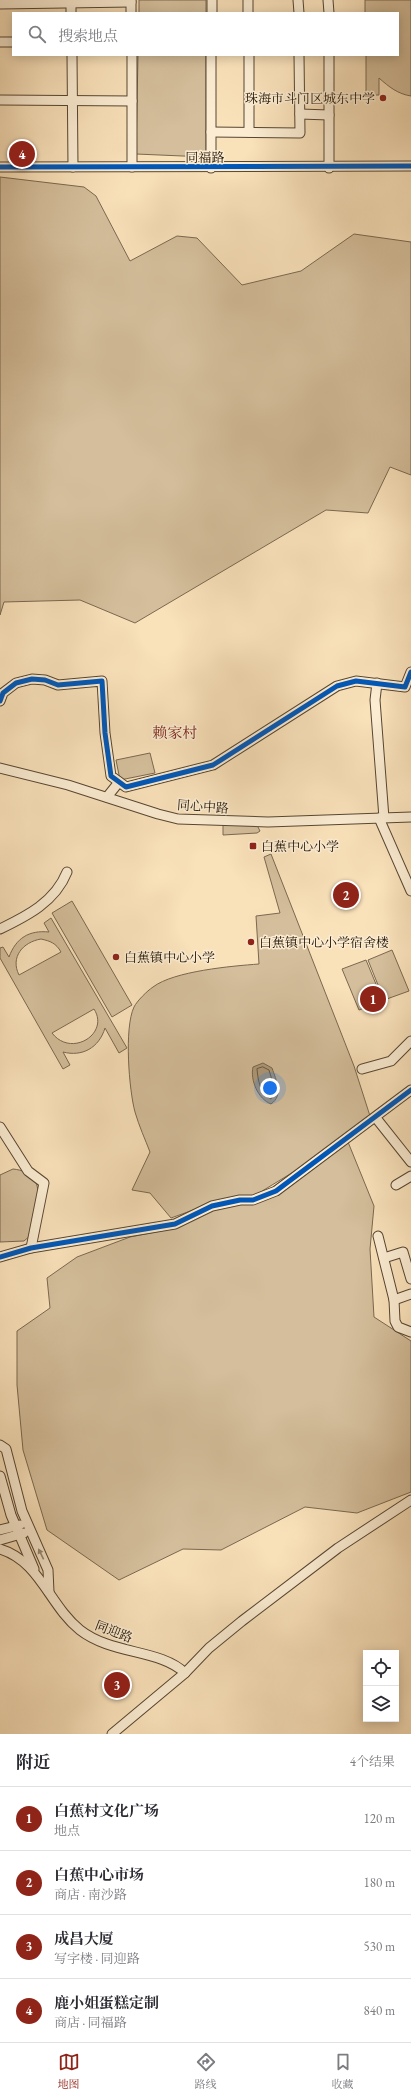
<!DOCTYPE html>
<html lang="zh">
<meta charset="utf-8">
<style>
body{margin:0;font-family:"EB Garamond","Noto Serif SC",serif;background:#f7f7f7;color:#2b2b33}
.controls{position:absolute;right:12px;bottom:12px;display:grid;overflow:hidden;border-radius:0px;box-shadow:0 2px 10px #0003}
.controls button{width:36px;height:36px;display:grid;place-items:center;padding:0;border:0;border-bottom:1px solid #e1e1e2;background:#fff;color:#2b2b33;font:20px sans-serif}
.you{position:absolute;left:270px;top:1088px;width:14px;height:14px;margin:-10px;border:3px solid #fff;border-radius:50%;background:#1a73e8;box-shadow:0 0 0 6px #1a73e833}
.badge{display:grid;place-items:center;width:26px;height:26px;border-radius:50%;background:#8f2418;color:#fff;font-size:13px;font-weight:700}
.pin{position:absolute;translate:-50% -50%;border:2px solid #fff;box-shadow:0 1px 4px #0006}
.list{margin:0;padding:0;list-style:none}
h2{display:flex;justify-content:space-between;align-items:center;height:52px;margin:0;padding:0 16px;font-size:17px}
h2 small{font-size:13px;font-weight:400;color:#7c7c81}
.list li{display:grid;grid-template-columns:26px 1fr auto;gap:12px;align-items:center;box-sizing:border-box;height:64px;padding:0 16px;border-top:1px solid #e1e1e2}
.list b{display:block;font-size:15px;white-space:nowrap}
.list p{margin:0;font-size:13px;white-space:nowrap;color:#7c7c81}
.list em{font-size:13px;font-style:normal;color:#7c7c81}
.icon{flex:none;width:22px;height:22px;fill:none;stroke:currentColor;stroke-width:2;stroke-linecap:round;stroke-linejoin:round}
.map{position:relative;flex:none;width:411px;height:1734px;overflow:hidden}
.search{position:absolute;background:#fff;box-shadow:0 2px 10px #0003;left:12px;right:12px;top:12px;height:44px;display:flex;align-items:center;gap:10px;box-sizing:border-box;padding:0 14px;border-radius:0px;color:#7c7c81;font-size:15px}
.sheet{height:308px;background:#fff}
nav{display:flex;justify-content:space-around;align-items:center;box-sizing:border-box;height:56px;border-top:1px solid #e1e1e2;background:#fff;font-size:11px;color:#7c7c81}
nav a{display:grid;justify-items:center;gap:2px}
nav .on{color:#8f2418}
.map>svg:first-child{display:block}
</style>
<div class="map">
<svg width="411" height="1734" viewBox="0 0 411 1734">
<rect width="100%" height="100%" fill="#f9e1ba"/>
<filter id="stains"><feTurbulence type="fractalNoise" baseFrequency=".005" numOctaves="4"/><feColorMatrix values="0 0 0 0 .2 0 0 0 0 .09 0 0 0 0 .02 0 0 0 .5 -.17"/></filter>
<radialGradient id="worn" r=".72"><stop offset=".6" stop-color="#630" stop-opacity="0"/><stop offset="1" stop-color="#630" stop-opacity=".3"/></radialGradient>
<!-- green -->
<g fill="#d4be9b" stroke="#7a6850" fill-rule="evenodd">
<rect x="139" y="0" width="67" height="13"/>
<path d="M365,0h46v96c-13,-2 -22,-9 -32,-18v17h-13v-40h32v-42h-33z"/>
<polygon points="138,55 206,55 206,157 136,154"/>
<polygon points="0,177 84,187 96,196 130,261 177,236 197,238 242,285 301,271 354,234 411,242 411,475 390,467 368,513 326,510 135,623 80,600 4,602 0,615"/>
<polygon points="150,753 155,773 120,780 116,760"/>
<polygon points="223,824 257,825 260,831 257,833 223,835"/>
<path d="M271,854l83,212 16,50 -57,44 -59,36 -36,5 -47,17 -21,-25 -18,-3 18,-38c-5,-13 -11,-26 -15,-40 -6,-22 -11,-84 -1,-105 3,-6 13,-16 19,-20 21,-16 79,-21 106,-23l-3,-48 24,-3 -16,-56z"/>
<polygon points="72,901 132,1005 112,1017 52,913"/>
<path d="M51,918l76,130 -8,5 -14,-25c-6,20 -23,29 -42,24l7,13 -7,4 -63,-111v-10l3,-1 6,10c7,-19 20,-27 40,-25l-5,-9zM41,939c9,2 15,4 20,13l-42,23c-9,-18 4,-33 22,-36zM94,1009c16,25 -23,49 -42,24z"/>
<polygon points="392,950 409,991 384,1000 368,960"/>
<polygon points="366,960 383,1001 359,1010 342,969"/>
<polygon points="348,1142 374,1206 370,1249 374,1317 411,1341 411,1492 357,1513 305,1507 221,1550 183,1549 119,1580 47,1530 23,1450 17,1385 17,1331 50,1308 47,1278 77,1257 130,1237 176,1228 205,1212 235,1202 249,1204 292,1185"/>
<path d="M13,1169c38,4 23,40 18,66l-7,6 -24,1v-67z"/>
</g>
<!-- water -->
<path fill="#af9b7c" stroke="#76654c" d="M263,1063l9,5c4,12 12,27 -1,36 -13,-5 -21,-24 -18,-37z"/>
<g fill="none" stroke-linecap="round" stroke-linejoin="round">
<!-- shore -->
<path stroke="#685740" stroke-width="1" d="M263,1067l6,3 6,20 -4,9c-11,-5 -13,-19 -14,-30z"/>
<!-- minor casing -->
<g stroke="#564632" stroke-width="11">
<g id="minor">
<polyline points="71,0 71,13"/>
<polyline points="131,0 131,13"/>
<polyline points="248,0 248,13"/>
<polyline points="298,0 299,13"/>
<polyline points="328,0 329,13"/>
<polyline points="0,4 131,2"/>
<polyline points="212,13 212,0"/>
<polyline points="0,42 13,42"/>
<polyline points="72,55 73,167"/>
<polyline points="132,55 132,167"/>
<polyline points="249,55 249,132"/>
<polyline points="329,55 329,168"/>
<polyline points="0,100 132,101"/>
<polyline points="300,114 329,115"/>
<polyline points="211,132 300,133 299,55"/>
<polyline points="0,167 411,166"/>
<polyline points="211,168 211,55"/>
<polyline points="377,683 375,700 384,818"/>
<polyline points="0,701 3,693 16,683 32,679 45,680 58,685 102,681 105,733 111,776 126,787 213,765 337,686 356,681 405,687 411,672"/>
<polyline points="0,768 68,785 158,814 178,819 268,822 411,817"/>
<polyline points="107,797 119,782"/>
<polyline points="379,818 411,891"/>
<path d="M0,929c27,-13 55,-27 67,-57"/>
<polyline points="362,1069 391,1061 411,1041"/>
<polyline points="376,1118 411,1162"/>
<polyline points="0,1127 28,1171 44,1183 31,1248"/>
<polyline points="396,1185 411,1176"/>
<polyline points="378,1236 394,1300 395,1321 398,1327 411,1332"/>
<polyline points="0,1257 31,1248 175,1224 212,1206 240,1200 253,1200 276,1191 411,1090"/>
<polyline points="384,1258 403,1252 411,1279"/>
<polyline points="394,1300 411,1294"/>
<polyline points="0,1445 6,1449 22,1511 48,1570 49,1592"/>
<polyline points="0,1476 11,1515 34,1569"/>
<polyline points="0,1530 20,1525"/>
<polyline points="0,1540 24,1533"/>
<path d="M0,1549c40,12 49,56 80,81 32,25 80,19 105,43"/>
<polyline points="112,1734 185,1673 209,1648 242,1621 338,1548 411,1500"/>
</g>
</g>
<!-- minor -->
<use href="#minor" stroke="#fbecd2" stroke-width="9"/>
<!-- cycleway casing -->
<g stroke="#fbecd2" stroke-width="8">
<g id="cycleway">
<polyline points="0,167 411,166"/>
<polyline points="0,701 3,693 16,683 32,679 45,680 58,685 102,681 105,733 111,776 126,787 213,765 337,686 356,681 405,687 411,672"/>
<polyline points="0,1257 31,1248 175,1224 212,1206 240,1200 253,1200 276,1191 411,1090"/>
</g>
</g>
<!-- cycleway -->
<use href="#cycleway" stroke="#0057b8" stroke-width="5"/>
</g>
<!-- one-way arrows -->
<defs><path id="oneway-solid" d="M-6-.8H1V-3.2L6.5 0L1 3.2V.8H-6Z"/></defs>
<use fill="#988a75" href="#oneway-solid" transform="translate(41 1554) rotate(-116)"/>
<!-- markers -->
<g fill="#8f2418" stroke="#fbecd2" stroke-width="1.5">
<circle cx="383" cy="98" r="4"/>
<rect x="249" y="842" width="8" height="8" rx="2"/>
<circle cx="251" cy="942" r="4"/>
<circle cx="116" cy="957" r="4"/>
</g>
<g text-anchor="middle" stroke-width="3" stroke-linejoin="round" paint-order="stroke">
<!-- poi labels -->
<g font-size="13" fill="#201304" stroke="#fbecd2" text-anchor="start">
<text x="375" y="103" text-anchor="end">珠海市斗门区城东中学</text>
<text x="261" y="851">白蕉中心小学</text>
<text x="259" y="947">白蕉镇中心小学宿舍楼</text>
<text x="124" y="962">白蕉镇中心小学</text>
</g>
<!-- street labels -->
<g font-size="13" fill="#201304" stroke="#fbecd2">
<text x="205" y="162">同福路</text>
<text transform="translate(203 806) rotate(4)" y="5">同心中路</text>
<text transform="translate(114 1631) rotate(21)" y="5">同迎路</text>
</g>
<!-- quarter labels -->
<g font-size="15" fill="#7a1f14" stroke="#fbecd2">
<text x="175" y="738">赖家村</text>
</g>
</g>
<rect width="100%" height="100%" filter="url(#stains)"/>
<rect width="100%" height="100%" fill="url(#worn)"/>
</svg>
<div class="controls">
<button><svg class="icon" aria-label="locate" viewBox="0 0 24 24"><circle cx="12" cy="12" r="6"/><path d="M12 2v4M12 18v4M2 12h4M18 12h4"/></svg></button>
<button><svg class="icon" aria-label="layers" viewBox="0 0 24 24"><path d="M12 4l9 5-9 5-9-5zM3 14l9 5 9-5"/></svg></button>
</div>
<div class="you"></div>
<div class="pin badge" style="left:373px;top:999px">1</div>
<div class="pin badge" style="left:346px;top:895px">2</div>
<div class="pin badge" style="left:117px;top:1685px">3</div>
<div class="pin badge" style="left:22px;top:154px">4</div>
<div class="search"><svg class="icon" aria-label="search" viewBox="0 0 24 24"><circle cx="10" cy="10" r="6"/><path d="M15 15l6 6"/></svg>搜索地点</div>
</div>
<section class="sheet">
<h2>附近<small>4个结果</small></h2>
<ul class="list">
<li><span class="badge">1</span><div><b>白蕉村文化广场</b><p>地点</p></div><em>120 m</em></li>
<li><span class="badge">2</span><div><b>白蕉中心市场</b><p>商店 · 南沙路</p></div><em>180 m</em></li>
<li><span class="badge">3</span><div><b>成昌大厦</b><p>写字楼 · 同迎路</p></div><em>530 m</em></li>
<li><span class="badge">4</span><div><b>鹿小姐蛋糕定制</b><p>商店 · 同福路</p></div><em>840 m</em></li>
</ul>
</section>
<nav>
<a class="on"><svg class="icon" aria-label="map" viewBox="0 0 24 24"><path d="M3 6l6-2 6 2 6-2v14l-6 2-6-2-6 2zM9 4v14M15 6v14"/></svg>地图</a>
<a><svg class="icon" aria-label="directions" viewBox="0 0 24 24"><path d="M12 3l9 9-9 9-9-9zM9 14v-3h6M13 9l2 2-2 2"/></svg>路线</a>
<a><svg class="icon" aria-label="saved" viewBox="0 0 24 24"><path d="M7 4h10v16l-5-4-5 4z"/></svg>收藏</a>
</nav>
